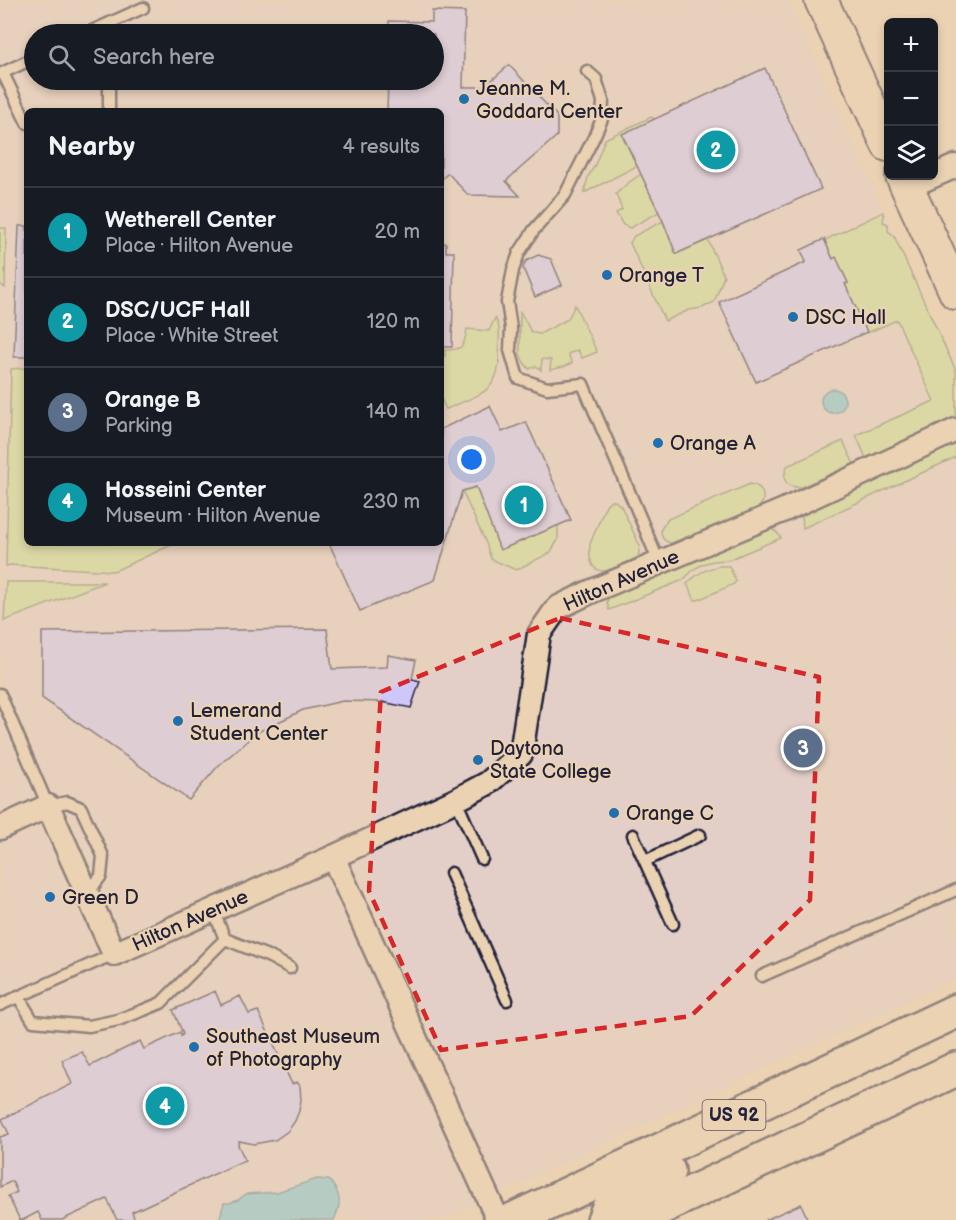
<!DOCTYPE html>
<meta charset="utf-8">
<style>
body{margin:0;font-family:"Balsamiq Sans",sans-serif;background:#20242c;color:#f1f3f6}
.controls{position:absolute;right:18px;top:18px;display:grid;overflow:hidden;border-radius:9px;box-shadow:0 3px 9px #0003}
.controls button{width:54px;height:54px;display:grid;place-items:center;padding:0;border:0;border-bottom:2px solid #363941;background:#171b24;color:#f1f3f6;font:30px sans-serif}
.you{position:absolute;left:472px;top:460px;width:21px;height:21px;margin:-15px;border:4px solid #fff;border-radius:50%;background:#1a73e8;box-shadow:0 0 0 9px #1a73e833}
.badge{display:grid;place-items:center;width:39px;height:39px;border-radius:50%;background:#ea580c;color:#fff;font-size:20px;font-weight:700}
.pin{position:absolute;translate:-50% -50%;border:3px solid #fff;box-shadow:0 2px 6px #0006}
.list{margin:0;padding:0;list-style:none}
h2{display:flex;justify-content:space-between;align-items:center;height:78px;margin:0;padding:0 24px;font-size:26px}
h2 small{font-size:20px;font-weight:400;color:#9ea1a6}
.list li{display:grid;grid-template-columns:39px 1fr auto;gap:18px;align-items:center;box-sizing:border-box;height:90px;padding:0 24px;border-top:2px solid #363941}
.list b{display:block;font-size:22px;white-space:nowrap}
.list p{margin:0;font-size:20px;white-space:nowrap;color:#9ea1a6}
.list em{font-size:20px;font-style:normal;color:#9ea1a6}
.icon{flex:none;width:33px;height:33px;fill:none;stroke:currentColor;stroke-width:2;stroke-linecap:round;stroke-linejoin:round}
.map{position:relative;flex:none;width:956px;height:1220px;overflow:hidden}
.search{position:absolute;background:#171b24;box-shadow:0 3px 9px #0003;left:24px;top:24px;width:420px;height:66px;display:flex;align-items:center;gap:15px;box-sizing:border-box;padding:0 21px;border-radius:33px;color:#9ea1a6;font-size:22px}
.panel{position:absolute;background:#171b24;box-shadow:0 3px 9px #0003;left:24px;top:108px;width:420px;height:438px;border-radius:9px}
.map>svg:first-child{display:block}
</style>
<div class="map">
<svg width="956" height="1220" viewBox="0 0 956 1220">
<rect width="100%" height="100%" fill="#ebd2b3"/>
<filter id="ink" filterUnits="userSpaceOnUse"><feTurbulence type="fractalNoise" baseFrequency=".0167" numOctaves="2"/><feDisplacementMap in="SourceGraphic" scale="12" xChannelSelector="R" yChannelSelector="G"/><feConvolveMatrix kernelMatrix="1 2 1 2 8 2 1 2 1" color-interpolation-filters="sRGB"/></filter>
<g filter="url(#ink)">
<!-- built -->
<path fill="#e3cfc8" fill-rule="evenodd" d="M0,0h788l168,371v607l-514,242h-442zM34,34h400v46h-400zM27,111h414v432h-414z"/>
<!-- green -->
<g fill="#cae095" stroke="#768168" stroke-width="1.5">
<polygon points="651,117 655,119 622,135 637,166 584,193 588,177 595,165 605,139"/>
<polygon points="641,174 659,212 630,228 623,225 616,213 622,210 616,194 628,183"/>
<polygon points="883,212 884,215 883,222 888,224 888,231 894,236 956,371 956,417 866,458 856,435 934,401 897,320 867,333 845,284 848,283 836,258 833,259 825,240"/>
<polygon points="663,221 676,254 708,240 724,276 714,302 702,308 689,310 665,321 630,243 634,236"/>
<polygon points="0,228 6,228 5,288 0,284"/>
<polygon points="575,305 597,352 582,358 578,350 568,354 572,363 563,367 550,370 551,360 542,359 541,370 536,366 529,369 523,361 520,354 520,311 530,330 533,333 540,334 568,319"/>
<path d="M495,318c6,8 4,17 4,27 3,47 -16,48 -53,64l-5,-10v-42l4,-1v-6c19,0 19,-4 22,-21l22,2z"/>
<polygon points="27,368 27,543 176,543 114,571 10,565 6,566 11,369"/>
<path d="M843,441l11,23 -53,23c-15,1 -20,-6 -14,-21z"/>
<polygon points="956,442 956,457 803,528 802,514"/>
<path d="M750,484c14,2 17,15 8,25l-87,34c-8,-2 -10,-6 -10,-14l7,-10z"/>
<polygon points="476,487 558,525 558,540 550,553 516,570 491,559 486,543 462,491"/>
<path d="M610,501h5l6,5 19,40 -2,11c-7,3 -29,14 -35,14 -14,0 -14,-18 -13,-27l16,-39z"/>
<path d="M769,529c6,0 9,4 12,9l-53,22 -15,1 -10,3 -9,5 -11,11 -74,30 -2,-8 3,-8z"/>
<path d="M720,566h9l7,15 -2,3 -36,16h-3l-8,-16c9,-10 19,-16 33,-18z"/>
<polygon points="6,582 105,582 4,621"/>
</g>
<!-- water -->
<g fill="#77c6d5" stroke="#558497" stroke-width="1.5">
<circle cx="833" cy="401" r="12"/>
<path d="M317,1179l12,1c12,14 13,23 5,40h-115l5,-17h6l8,-3 8,-6 31,-2z"/>
</g>
<!-- building -->
<g fill="#cfc7fa" stroke="#22223b" stroke-width="1.5">
<polygon points="432,11 465,12 463,87 484,87 509,65 557,116 557,136 506,181 520,196 468,195 448,173 442,179 441,178 441,111 387,111 388,80 434,80 434,34 389,34 389,21 432,22"/>
<polygon points="765,68 821,189 676,254 663,221 622,134"/>
<polygon points="19,226 27,226 27,357 14,357"/>
<polygon points="824,239 833,259 836,257 848,283 845,284 867,332 756,382 719,302 806,262 801,250"/>
<polygon points="441,243 446,243 446,252 454,252 452,347 443,347 443,355 441,355"/>
<polygon points="538,255 551,259 562,285 535,297 523,268 526,261"/>
<polygon points="490,406 502,432 526,422 571,520 500,550 476,487 462,491 435,580 360,611 329,543 441,543 441,429"/>
<polygon points="327,629 332,669 387,667 388,655 416,660 412,679 420,681 411,708 382,702 343,701 303,710 258,732 218,766 189,800 42,698 42,632"/>
<polygon points="215,991 221,1005 240,996 249,1014 258,1011 292,1084 297,1082 300,1086 301,1100 299,1111 295,1121 288,1131 275,1140 254,1144 239,1141 238,1145 245,1160 132,1212 135,1220 117,1220 107,1199 62,1220 42,1220 38,1212 23,1220 20,1220 8,1196 17,1192 12,1181 0,1187 0,1137 9,1134 2,1119 72,1084 62,1060 82,1052 90,1066 140,1041 144,1049 180,1032 181,1036 183,1034 173,1010"/>
<polygon points="801,1204 808,1220 765,1220"/>
</g>
<g fill="none" stroke-linecap="round" stroke-linejoin="round">
<!-- lane casing -->
<g stroke="#22223b" stroke-width="15">
<g id="lane">
<polyline points="85,34 143,8"/>
<path d="M587,71l9,8 7,22 -1,18 -8,18 -29,58 -31,35 -15,23 -6,17 -6,32 4,26 -1,22 8,28 29,10 36,-4c25,60 52,119 76,179"/>
<polyline points="3,73 27,123"/>
<polyline points="0,74 34,58"/>
<polyline points="109,111 109,80"/>
<polyline points="0,694 48,806 67,802 81,808 103,856 101,876 88,893"/>
<polyline points="456,800 482,859"/>
<polyline points="633,835 673,924"/>
<polyline points="645,861 700,835"/>
<polyline points="451,873 507,1000"/>
<polyline points="213,910 225,939 270,957 290,968"/>
<polyline points="762,976 956,890"/>
<polyline points="18,996 33,1021 89,1026 118,1020 144,1010 161,1003 225,939"/>
<polyline points="0,1005 114,954"/>
</g>
</g>
<!-- street casing -->
<g stroke="#22223b" stroke-width="27">
<g id="street">
<polyline points="908,187 956,166"/>
<polyline points="0,828 48,806 114,954 333,857 456,800 488,783 521,754 539,634 557,608 590,592 782,511 956,430"/>
<polyline points="333,857 498,1220"/>
</g>
</g>
<!-- secondary casing -->
<g stroke="#22223b" stroke-width="36">
<g id="secondary">
<polyline points="821,0 888,145"/>
<polyline points="902,176 956,293"/>
</g>
</g>
<!-- primary casing -->
<g stroke="#22223b" stroke-width="38">
<g id="primary">
<polyline points="513,1220 956,1011"/>
<path d="M604,1220c2,-4 3,-10 6,-13 13,-18 39,-27 58,-36"/>
<polyline points="634,1220 956,1069"/>
</g>
</g>
<!-- lane -->
<use href="#lane" stroke="#ebd2b3" stroke-width="10"/>
<!-- street -->
<use href="#street" stroke="#ebd2b3" stroke-width="22"/>
<!-- secondary -->
<use href="#secondary" stroke="#ebd2b3" stroke-width="32"/>
<!-- primary -->
<use href="#primary" stroke="#ebd2b3" stroke-width="33"/>
</g>
</g>
<!-- marked area -->
<path d="M0 0H956V1220H0ZM560,618l259,59 -9,223 -119,116 -250,34 -72,-159 12,-199z" fill="#ebd2b3" fill-opacity=".55" fill-rule="evenodd"/>
<path fill="none" stroke="#d62828" stroke-width="4.5" stroke-dasharray="12 8" stroke-linejoin="round" d="M560,618l259,59 -9,223 -119,116 -250,34 -72,-159 12,-199z"/>
<!-- markers -->
<g fill="#1f6fb2" stroke="#ebd2b3" stroke-width="2">
<circle cx="464" cy="99" r="6"/>
<circle cx="607" cy="275" r="6"/>
<circle cx="793" cy="317" r="6"/>
<circle cx="658" cy="443" r="6"/>
<circle cx="178" cy="721" r="6"/>
<circle cx="478" cy="760" r="6"/>
<circle cx="614" cy="813" r="6"/>
<circle cx="50" cy="897" r="6"/>
<circle cx="194" cy="1047" r="6"/>
</g>
<g text-anchor="middle" stroke-width="4.5" stroke-linejoin="round" paint-order="stroke">
<!-- shield labels -->
<rect fill="#ebd2b3" stroke="#5e575f" stroke-width="1.5" x="702.5" y="1100" width="63" height="30" rx="4.5"/>
<g font-size="18" font-weight="bold" fill="#22223b">
<text x="734" y="1121">US 92</text>
</g>
<!-- poi labels -->
<g font-size="20" fill="#22223b" stroke="#ebd2b3" text-anchor="start">
<text x="476" y="95">Jeanne M.<tspan x="476" dy="23">Goddard Center</tspan></text>
<text x="619" y="282">Orange T</text>
<text x="805" y="324">DSC Hall</text>
<text x="670" y="450">Orange A</text>
<text x="190" y="717">Lemerand<tspan x="190" dy="23">Student Center</tspan></text>
<text x="490" y="755">Daytona<tspan x="490" dy="23">State College</tspan></text>
<text x="626" y="820">Orange C</text>
<text x="62" y="904">Green D</text>
<text x="206" y="1043">Southeast Museum<tspan x="206" dy="23">of Photography</tspan></text>
</g>
<!-- street labels -->
<g font-size="20" fill="#22223b" stroke="#ebd2b3">
<text transform="translate(621 580) rotate(-24)" y="7">Hilton Avenue</text>
<text transform="translate(190 920) rotate(-24)" y="7">Hilton Avenue</text>
</g>
</g>
</svg>
<div class="controls">
<button>+</button>
<button>−</button>
<button><svg class="icon" aria-label="layers" viewBox="0 0 24 24"><path d="M12 4l9 5-9 5-9-5zM3 14l9 5 9-5"/></svg></button>
</div>
<div class="you"></div>
<div class="pin badge" style="left:524px;top:505px;background:#0f9aa8">1</div>
<div class="pin badge" style="left:716px;top:150px;background:#0f9aa8">2</div>
<div class="pin badge" style="left:803px;top:748px;background:#5c6f8a">3</div>
<div class="pin badge" style="left:165px;top:1106px;background:#0f9aa8">4</div>
<div class="search"><svg class="icon" aria-label="search" viewBox="0 0 24 24"><circle cx="10" cy="10" r="6"/><path d="M15 15l6 6"/></svg>Search here</div>
<section class="panel">
<h2>Nearby<small>4 results</small></h2>
<ul class="list">
<li><span class="badge" style="background:#0f9aa8">1</span><div><b>Wetherell Center</b><p>Place · Hilton Avenue</p></div><em>20 m</em></li>
<li><span class="badge" style="background:#0f9aa8">2</span><div><b>DSC/UCF Hall</b><p>Place · White Street</p></div><em>120 m</em></li>
<li><span class="badge" style="background:#5c6f8a">3</span><div><b>Orange B</b><p>Parking</p></div><em>140 m</em></li>
<li><span class="badge" style="background:#0f9aa8">4</span><div><b>Hosseini Center</b><p>Museum · Hilton Avenue</p></div><em>230 m</em></li>
</ul>
</section>
</div>
